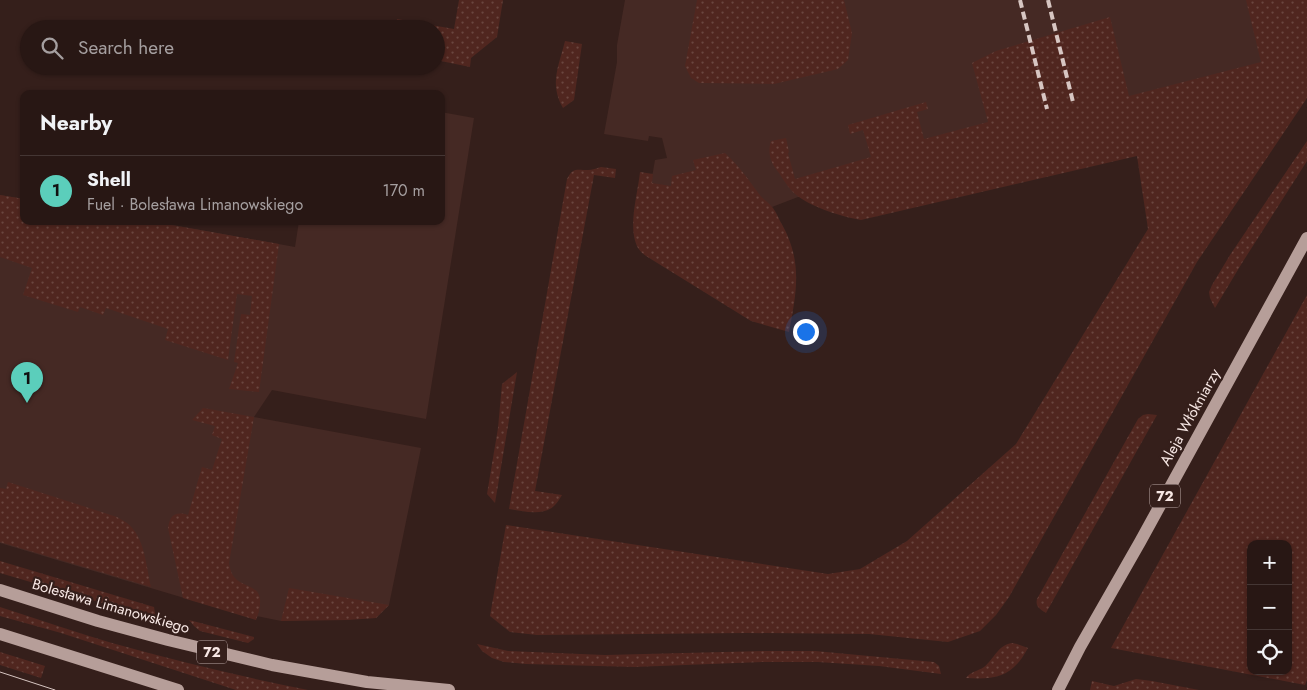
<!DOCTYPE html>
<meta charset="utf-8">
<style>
body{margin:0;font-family:Jost,sans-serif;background:#342422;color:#f1f3f6}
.controls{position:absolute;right:15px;bottom:15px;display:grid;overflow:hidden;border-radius:10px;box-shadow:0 1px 4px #0004}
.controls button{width:45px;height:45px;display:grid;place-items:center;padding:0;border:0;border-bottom:1px solid #443634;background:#281714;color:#f1f3f6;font:25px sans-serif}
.you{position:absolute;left:805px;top:331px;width:18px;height:18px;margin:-12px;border:4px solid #fff;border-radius:50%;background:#1a73e8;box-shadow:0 0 0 8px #1a73e833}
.badge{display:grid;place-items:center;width:32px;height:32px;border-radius:50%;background:#5bcebb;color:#111;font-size:16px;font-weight:700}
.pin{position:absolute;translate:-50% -41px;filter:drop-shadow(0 1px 2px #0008)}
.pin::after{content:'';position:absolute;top:26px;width:18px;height:15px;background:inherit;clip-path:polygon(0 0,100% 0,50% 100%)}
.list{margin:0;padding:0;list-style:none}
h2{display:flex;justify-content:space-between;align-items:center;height:65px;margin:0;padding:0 20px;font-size:21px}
h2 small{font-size:16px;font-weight:400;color:#a59fa0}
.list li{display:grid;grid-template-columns:32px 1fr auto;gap:15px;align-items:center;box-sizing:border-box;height:70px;padding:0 20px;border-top:1px solid #443634}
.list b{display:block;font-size:19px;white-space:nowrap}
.list p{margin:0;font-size:16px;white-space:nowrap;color:#a59fa0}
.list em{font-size:16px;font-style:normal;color:#a59fa0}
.icon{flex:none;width:28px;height:28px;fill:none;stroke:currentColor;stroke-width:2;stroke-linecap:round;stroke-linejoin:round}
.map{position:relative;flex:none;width:1307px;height:690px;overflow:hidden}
.search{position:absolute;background:#281714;box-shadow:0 1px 4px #0004;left:20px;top:20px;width:425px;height:55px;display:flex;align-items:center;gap:12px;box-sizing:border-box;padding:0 18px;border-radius:28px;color:#a59fa0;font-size:19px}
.panel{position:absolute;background:#281714;box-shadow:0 1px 4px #0004;left:20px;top:90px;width:425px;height:135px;border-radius:10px}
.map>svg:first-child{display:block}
</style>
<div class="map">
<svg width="1307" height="690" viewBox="0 0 1307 690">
<defs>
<pattern id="grass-dots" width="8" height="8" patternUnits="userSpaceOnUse" patternTransform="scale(1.25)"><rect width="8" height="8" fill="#50261f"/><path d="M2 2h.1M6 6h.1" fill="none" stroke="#6a463f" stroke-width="1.8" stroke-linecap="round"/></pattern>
</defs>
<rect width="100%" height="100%" fill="#351f1b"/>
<!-- built -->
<g fill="#452924">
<polygon points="625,0 1307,0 1268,81 902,162 798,197 772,207 651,183 655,160 667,158 662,138 649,136 648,141 604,134 617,62 617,45"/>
<polygon points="441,112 474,118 426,419 272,390 254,417 421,448 389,605 376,618 281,621 221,609 0,543 0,195 24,199 24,221 151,221 295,247 299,221 441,221"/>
</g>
<!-- grass -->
<g fill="url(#grass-dots)" fill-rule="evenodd">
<polygon points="459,0 503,0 497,37 471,58 470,67 436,60 436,29 396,29 397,19 454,29"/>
<polygon points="697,0 844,0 852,33 848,60 838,69 774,84 699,83 691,78 685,66"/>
<path d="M1246,0h61v98l-110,164 -188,335 -13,18 -16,16 -32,11 -79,-8 -122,-1 -210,2 -27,-3 -20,-16 16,-91 322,49 32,-5 47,-28 109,-97 132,-215 -11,-73 -276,64c-18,-3 -47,-12 -62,-23 -8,-5 -15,-16 -20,-24 -8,-10 -12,-19 -8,-32l15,-3 3,14 -1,1 7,26 76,-22 -8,-27 -13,4 -2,-9 78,-23 2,7 -11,3 7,27 64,-17 -16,-59 24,-12 114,-34 19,79 132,-34z"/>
<path d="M565,41l17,3 -8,56 -11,8c-14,-25 -4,-42 2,-67z"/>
<polygon points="1307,141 1307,161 1242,263 1215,308 1210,298 1209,292 1212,285 1230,255"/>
<path d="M725,153c13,12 24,27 34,41 4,5 10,9 14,14 3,4 5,9 7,13 23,39 17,69 9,111l-38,-11 -105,-65c-3,-2 -6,-5 -8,-8 -11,-20 0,-55 2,-76l13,2 -1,9 19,3 1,-10 24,-6 -3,-10z"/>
<path d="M601,167l15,2 -1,9 -21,-3 -59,316 27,4c-2,3 -4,7 -7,10 -11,12 -32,6 -46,4l58,-330c6,-12 10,-9 21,-9 4,0 9,-2 13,-3z"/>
<polygon points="0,195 24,199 24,221 149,221 279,244 259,392 229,389 238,363 234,362 241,314 250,315 252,296 237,294 228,360 165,340 168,329 106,308 103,315 80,307 78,312 23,295 32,268 0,257"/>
<path d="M1307,295v385l-2,5 -194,-37zM1251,544h37v127h-37z"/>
<polygon points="517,372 495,503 487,494 498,428 502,384"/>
<path d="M203,408l51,9 -25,146c1,6 2,10 6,15 9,10 27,7 25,26 0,5 -2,11 -4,16l-73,-22 -15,-70c2,-13 7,-17 20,-13l14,-48 10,3 10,-31 -10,-4 3,-9 -23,-6z"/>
<path d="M1148,414l9,1 -111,198c-6,-4 -11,-6 -9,-14l101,-180 5,-4z"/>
<path d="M8,482l109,35c3,2 7,4 10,6 18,14 19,43 24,64l-151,-45v-54l6,1z"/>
<polygon points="0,561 154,607 156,619 0,573"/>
<polygon points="289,588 389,605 376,618 348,620 281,621"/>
<path d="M0,607c38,12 75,25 112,36 65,18 130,34 196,47h-72l-175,-57 -61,-17z"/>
<polygon points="189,620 254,637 254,639 248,643 200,631 194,626"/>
<path d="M1012,643l5,1 11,4c-15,28 -31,32 -62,30 4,-6 12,-7 18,-11 10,-8 14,-22 28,-24z"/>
<polygon points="477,644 508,651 605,655 766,651 815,651 934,662 939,666 941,674 879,666 818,662 762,662 634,667 526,664 504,662 492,658 482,651"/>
<polygon points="0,652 45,666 41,678 0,665"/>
<polygon points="1136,679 1152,681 1199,690 1090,690 1092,681 1114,686"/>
</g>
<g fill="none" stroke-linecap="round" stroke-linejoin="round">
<!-- primary -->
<g stroke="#b69e99" stroke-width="12">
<polyline points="0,590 98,621 168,640 272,665 367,682 449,690"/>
<polyline points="0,634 178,690"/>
<polyline points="1058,690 1080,647 1140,542 1307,238"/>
</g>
<!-- tram -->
<polyline stroke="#d7c6c2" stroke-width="1" points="0,672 55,690"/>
<!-- rail -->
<g stroke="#d7c6c2" stroke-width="4" stroke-dasharray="8 4" stroke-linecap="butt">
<polyline points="1020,0 1047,109"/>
<polyline points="1048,0 1073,102"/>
</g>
</g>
<g text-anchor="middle" stroke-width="4.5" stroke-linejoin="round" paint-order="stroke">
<!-- shield labels -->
<g fill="#351f1b" stroke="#bdaba8" stroke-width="1">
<rect x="1150" y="484.5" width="30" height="23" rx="4"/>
<rect x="197" y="640.5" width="30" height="23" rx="4"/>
</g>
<g font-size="14" font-weight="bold" fill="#f7e7e4">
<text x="1165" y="501">72</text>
<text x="212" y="657">72</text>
</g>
<!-- street labels -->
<g font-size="15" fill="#f7e7e4" stroke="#351f1b">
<text transform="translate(1190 417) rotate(-61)" y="5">Aleja Włókniarzy</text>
<text transform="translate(111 606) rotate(16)" y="5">Bolesława Limanowskiego</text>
</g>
</g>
</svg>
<div class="controls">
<button>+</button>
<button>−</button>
<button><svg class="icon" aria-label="locate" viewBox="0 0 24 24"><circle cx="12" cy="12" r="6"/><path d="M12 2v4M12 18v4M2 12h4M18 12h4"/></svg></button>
</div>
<div class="you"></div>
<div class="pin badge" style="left:27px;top:403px">1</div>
<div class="search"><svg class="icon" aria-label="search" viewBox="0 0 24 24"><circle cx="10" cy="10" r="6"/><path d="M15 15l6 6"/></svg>Search here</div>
<section class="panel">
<h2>Nearby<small></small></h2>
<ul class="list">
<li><span class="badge">1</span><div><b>Shell</b><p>Fuel · Bolesława Limanowskiego</p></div><em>170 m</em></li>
</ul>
</section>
</div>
